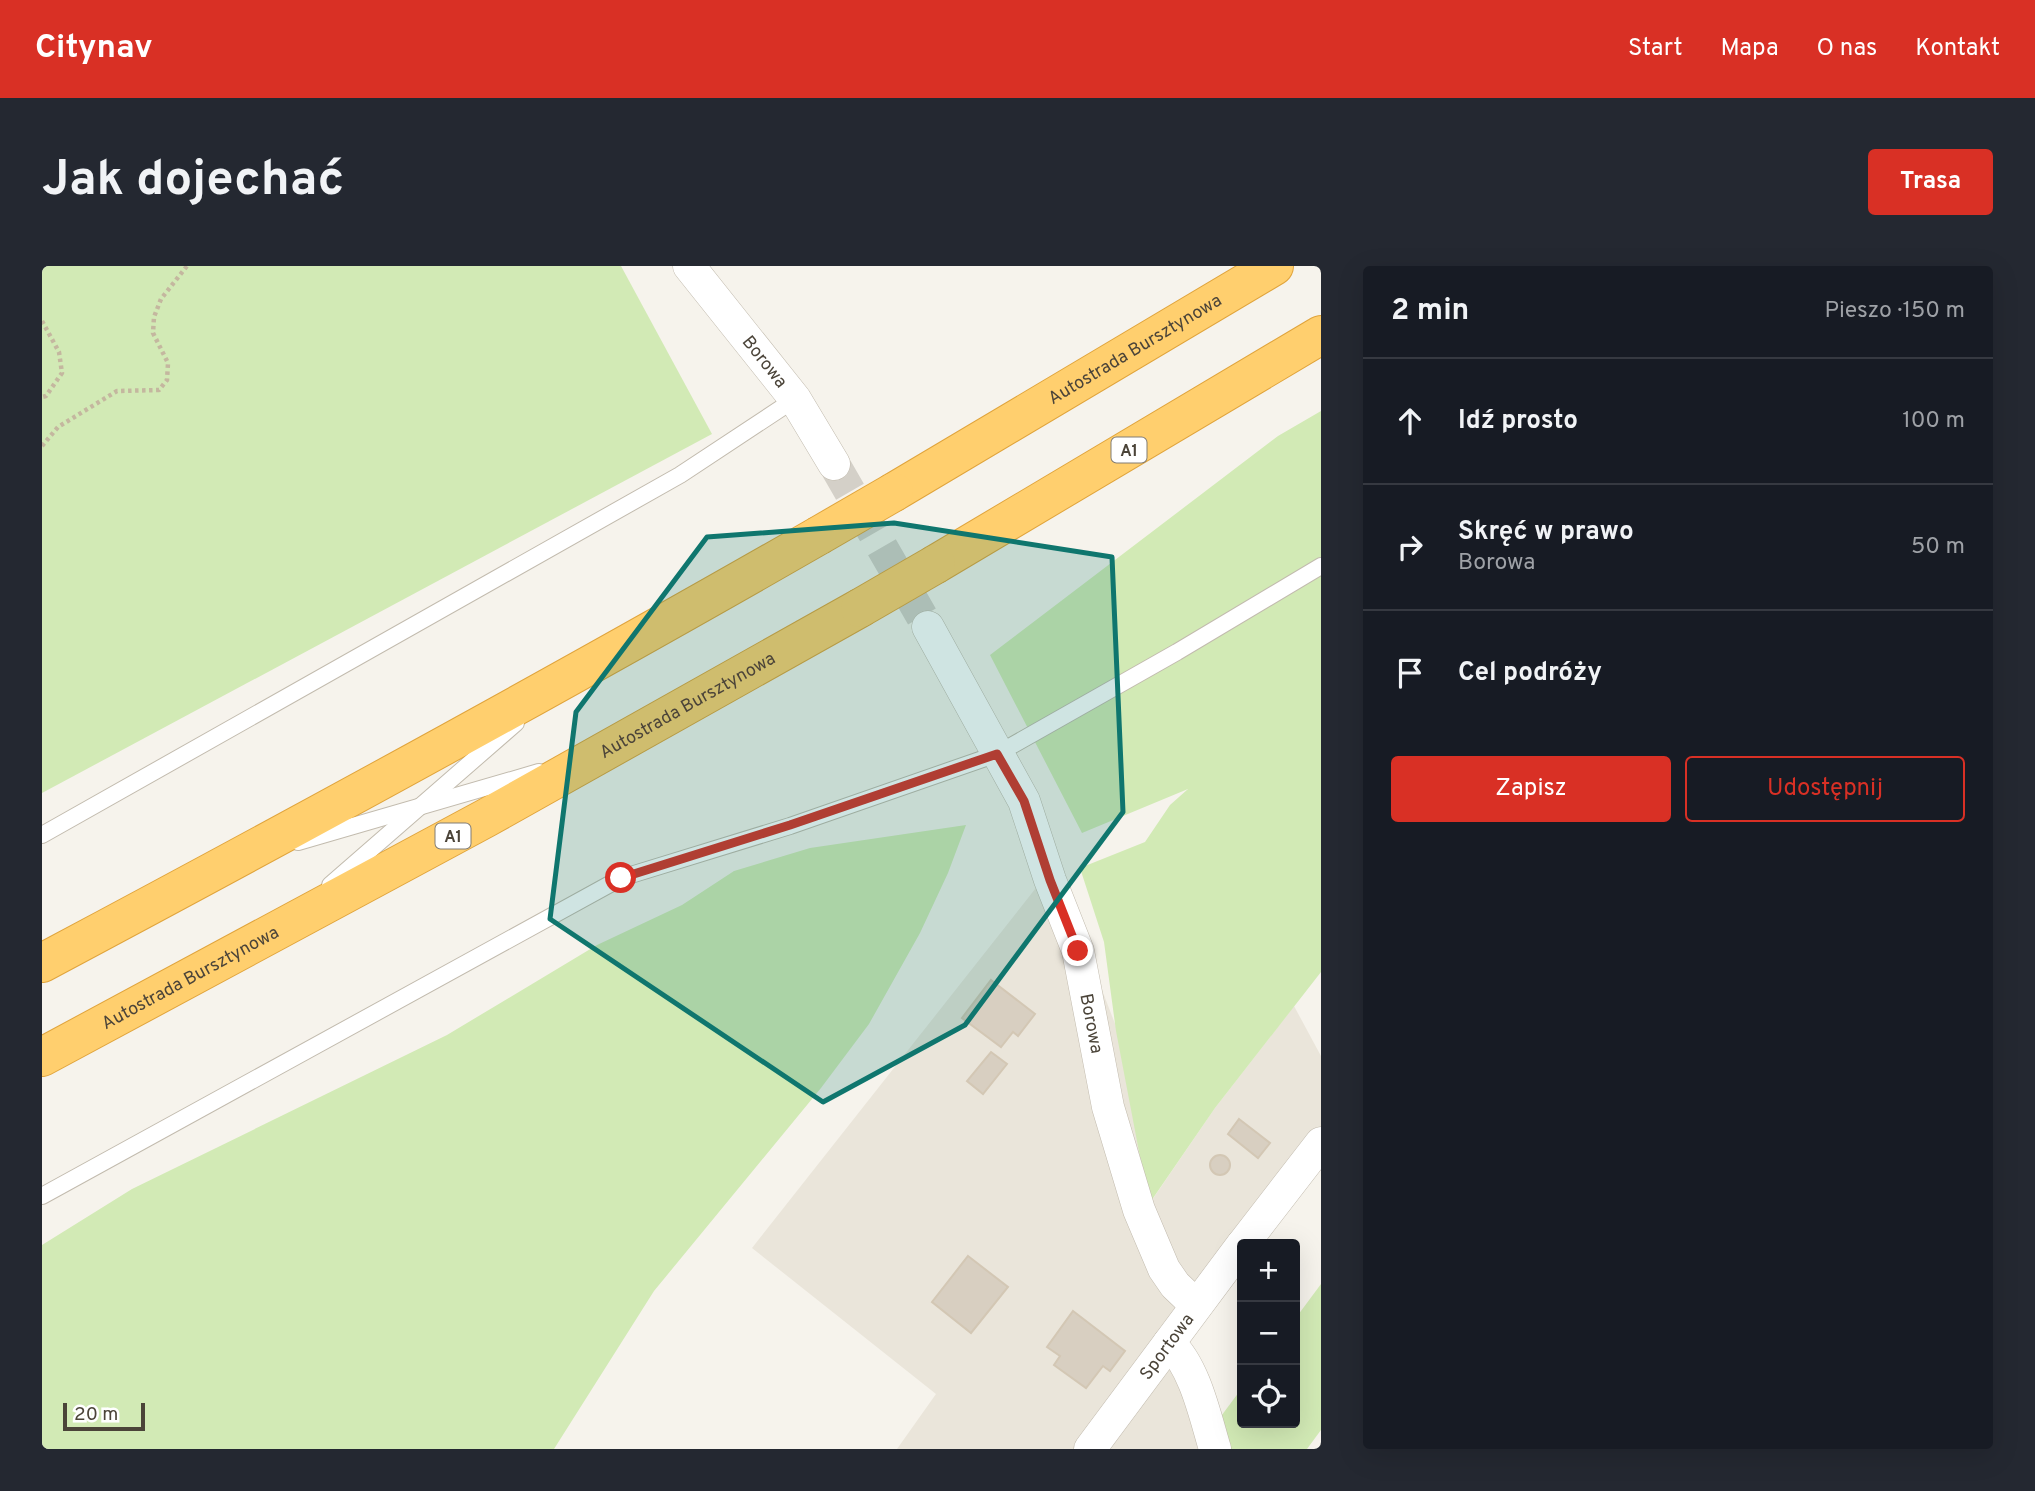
<!DOCTYPE html>
<html lang="pl">
<meta charset="utf-8">
<style>
body{margin:0;font-family:Overpass,sans-serif;background:#242831;color:#f1f3f6}
.controls{position:absolute;right:21px;bottom:21px;display:grid;overflow:hidden;border-radius:7px;box-shadow:0 7px 28px #0002}
.controls button{width:63px;height:63px;display:grid;place-items:center;padding:0;border:0;border-bottom:2px solid #363941;background:#171b24;color:#f1f3f6;font:35px sans-serif}
.scale{position:absolute;left:21px;bottom:18px;width:82px;box-sizing:border-box;padding-left:7px;border:4px solid #4b4439;border-top:0;font-size:19px;line-height:24px;white-space:nowrap;color:#4b4439;-webkit-text-stroke:5px #fff;paint-order:stroke}
.stop{position:absolute;width:21px;height:21px;margin:-16px;border:5px solid #d93025;border-radius:50%;background:#fff}
.stop.end{background:#d93025;border-color:#fff;box-shadow:0 2px 7px #0008}
.list{margin:0;padding:0;list-style:none}
h2{display:flex;justify-content:space-between;align-items:center;height:91px;margin:0;padding:0 28px;font-size:30px}
h2 small{font-size:23px;font-weight:400;color:#9ea1a6}
.list li{display:grid;grid-template-columns:46px 1fr auto;gap:21px;align-items:center;box-sizing:border-box;height:126px;padding:0 28px;border-top:2px solid #363941}
.list b{display:block;font-size:26px;white-space:nowrap}
.list p{margin:0;font-size:23px;white-space:nowrap;color:#9ea1a6}
.list em{font-size:23px;font-style:normal;color:#9ea1a6}
.actions{display:flex;gap:14px;padding:21px 28px}
.actions a{flex:1;padding:16px 0;border:2px solid #d93025;border-radius:7px;text-align:center;font-size:24px;color:#d93025}
.actions .main{background:#d93025;color:#fff}
.icon{flex:none;width:38px;height:38px;fill:none;stroke:currentColor;stroke-width:2;stroke-linecap:round;stroke-linejoin:round}
.map{position:relative;flex:none;width:1279px;height:1183px;overflow:hidden;border-radius:7px}
header{display:flex;align-items:center;gap:42px;box-sizing:border-box;height:98px;padding:0 35px;background:#d93025;color:#fff}
header strong{font-size:33px}
nav{display:flex;gap:38px;margin-inline-start:auto;font-size:24px}
.intro{display:flex;align-items:center;justify-content:space-between;box-sizing:border-box;height:168px;padding:0 42px}
h1{margin:0;font-size:49px}
.button{padding:18px 32px;border-radius:7px;background:#d93025;color:#fff;font-size:24px;font-weight:700}
main{display:flex;gap:42px;padding:0 42px}
aside{flex:1;background:#171b24;border-radius:7px;box-shadow:0 7px 28px #0002}
.map>svg:first-child{display:block}
</style>
<header>
<strong>Citynav</strong>
<nav><a>Start</a><a>Mapa</a><a>O nas</a><a>Kontakt</a></nav>
</header>
<div class="intro"><h1>Jak dojechać</h1><a class="button">Trasa</a></div>
<main>
<div class="map">
<svg width="1279" height="1183" viewBox="0 0 1279 1183">
<rect width="100%" height="100%" fill="#f6f3ec"/>
<!-- residential -->
<polygon fill="#eae5da" points="1012,599 1075,763 1108,937 1173,842 1252,740 1279,790 1279,864 1114,1072 1173,1183 855,1183 894,1128 710,982"/>
<!-- green -->
<g fill="#d2eab5">
<polygon points="0,0 579,0 670,168 0,527"/>
<polygon points="1279,145 1279,706 1173,842 1107,938 1074,765 1062,676 1038,602 1103,576 1128,539 1146,523 1040,567 948,389 1236,170"/>
<polygon points="924,559 906,607 878,667 827,758 779,822 612,1025 512,1183 0,1183 0,979 90,923 405,769 555,679 640,639 692,605 768,582"/>
<polygon points="1279,1018 1279,1164 1265,1183 1173,1183 1168,1165 1200,1122 1200,1157 1253,1157 1253,1053"/>
</g>
<!-- building -->
<g fill="#d8cfc1" stroke="#d3c7b4" stroke-width="2">
<polygon points="949,714 993,748 976,770 971,766 959,781 920,752"/>
<polygon points="949,786 965,798 941,828 925,815"/>
<polygon points="1197,853 1228,877 1216,892 1186,868"/>
<circle cx="1178" cy="899" r="10"/>
<polygon points="926,990 966,1021 929,1067 890,1036"/>
<polygon points="1031,1045 1083,1085 1068,1105 1061,1100 1044,1122 1012,1099 1018,1090 1005,1081"/>
</g>
<g fill="none" stroke-linecap="round" stroke-linejoin="round">
<!-- minor-tunnel -->
<polyline stroke="#d4d0c8" stroke-width="32" stroke-dasharray="32 16" stroke-linecap="butt" points="792,198 886,361"/>
<!-- service casing -->
<g stroke="#c2bbae" stroke-width="18">
<g id="service">
<polyline points="0,569 638,209 753,133"/>
<polyline points="256,576 497,506"/>
<polyline points="288,619 474,457"/>
<polyline points="0,930 579,612 748,560 955,488 1135,386 1279,300"/>
</g>
</g>
<!-- minor casing -->
<g stroke="#c2bbae" stroke-width="33">
<g id="minor">
<path id="s1" d="M647,0l106,133 39,65"/>
<path id="s2" d="M886,361l96,174 26,79 28,71 30,156 31,103 25,59 11,16 21,20"/>
<polyline points="1201,978 1279,877"/>
<path d="M1127,1077c26,24 36,73 46,106"/>
<path id="s3" d="M1048,1183l152,-204"/>
</g>
</g>
<!-- motorway casing -->
<g stroke="#e0a43c" stroke-width="40">
<g id="motorway">
<path id="s4" d="M852,226l380,-226"/>
<polyline points="894,298 1279,69"/>
<path d="M0,697c261,-139 520,-280 776,-427"/>
<path id="s5" d="M0,791l444,-239 374,-210"/>
</g>
</g>
<!-- path -->
<g stroke="#c4b79f" stroke-width="4.5" stroke-dasharray="3.5 3.5" stroke-linecap="butt">
<polyline points="0,55 17,86 20,107 4,130 0,131"/>
<polyline points="0,180 16,161 75,125 117,124 125,114 126,97 111,67 112,51 119,33 145,0"/>
</g>
<!-- service -->
<use href="#service" stroke="#fff" stroke-width="16"/>
<!-- minor -->
<use href="#minor" stroke="#fff" stroke-width="32"/>
<!-- motorway -->
<use href="#motorway" stroke="#ffcf6e" stroke-width="38"/>
<!-- motorway-bridge casing -->
<g stroke="#e0a43c" stroke-width="40" stroke-linecap="butt">
<g id="motorway-bridge">
<polyline points="776,270 852,226"/>
<polyline points="818,342 894,298"/>
</g>
</g>
<!-- motorway-bridge -->
<use href="#motorway-bridge" stroke="#ffcf6e" stroke-width="38"/>
</g>
<g fill="none" stroke-linecap="round" stroke-linejoin="round">
<!-- route -->
<polyline stroke="#d93025" stroke-width="9" points="579,612 748,559 955,488 982,535 1008,614 1036,685"/>
</g>
<!-- marked area -->
<path fill="#0f766e" fill-opacity="0.2" stroke="#0f766e" stroke-width="5" stroke-linejoin="round" d="M852,257l218,34 11,255 -158,213 -142,77 -273,-183 26,-207 131,-175z"/>
<g text-anchor="middle" stroke-width="7" stroke-linejoin="round" paint-order="stroke">
<!-- shield labels -->
<g fill="#fff" stroke="#817c74" stroke-width="2">
<rect x="1069.5" y="171.5" width="35" height="25" rx="5"/>
<rect x="393.5" y="557.5" width="35" height="25" rx="5"/>
</g>
<g font-size="16" font-weight="bold" fill="#4b4439">
<text x="1087" y="190">A1</text>
<text x="411" y="576">A1</text>
</g>
<!-- street labels -->
<g font-size="18" fill="#4b4439" stroke="#fff">
<text dy="6" stroke="none"><textPath href="#s4" startOffset="280">Autostrada Bursztynowa</textPath></text>
<text dy="6" stroke="none"><textPath href="#s1" startOffset="122">Borowa</textPath></text>
<text dy="6" stroke="none"><textPath href="#s5" startOffset="735">Autostrada Bursztynowa</textPath></text>
<text dy="6" stroke="none"><textPath href="#s5" startOffset="168">Autostrada Bursztynowa</textPath></text>
<text dy="6" stroke="none"><textPath href="#s2" startOffset="432">Borowa</textPath></text>
<text dy="6" stroke="none"><textPath href="#s3" startOffset="128">Sportowa</textPath></text>
</g>
</g>
</svg>
<div class="controls">
<button>+</button>
<button>−</button>
<button><svg class="icon" aria-label="locate" viewBox="0 0 24 24"><circle cx="12" cy="12" r="6"/><path d="M12 2v4M12 18v4M2 12h4M18 12h4"/></svg></button>
</div>
<div class="scale">20 m</div>
<div class="stop" style="left:579px;top:612px"></div>
<div class="stop end" style="left:1036px;top:685px"></div>
</div>
<aside>
<h2>2 min<small>Pieszo · 150 m</small></h2>
<ul class="list">
<li><svg class="icon" aria-label="ahead" viewBox="0 0 24 24"><path d="M12 20V5M6 11l6-6 6 6"/></svg><div><b>Idź prosto</b></div><em>100 m</em></li>
<li><svg class="icon" aria-label="right" viewBox="0 0 24 24"><path d="M7 20v-9h11M14 6l5 5-5 5"/></svg><div><b>Skręć w prawo</b><p>Borowa</p></div><em>50 m</em></li>
<li><svg class="icon" aria-label="arrive" viewBox="0 0 24 24"><path d="M6 21V4h12l-3 4 3 4H6"/></svg><div><b>Cel podróży</b></div></li>
</ul>
<div class="actions"><a class="main">Zapisz</a><a>Udostępnij</a></div>
</aside>
</main>
